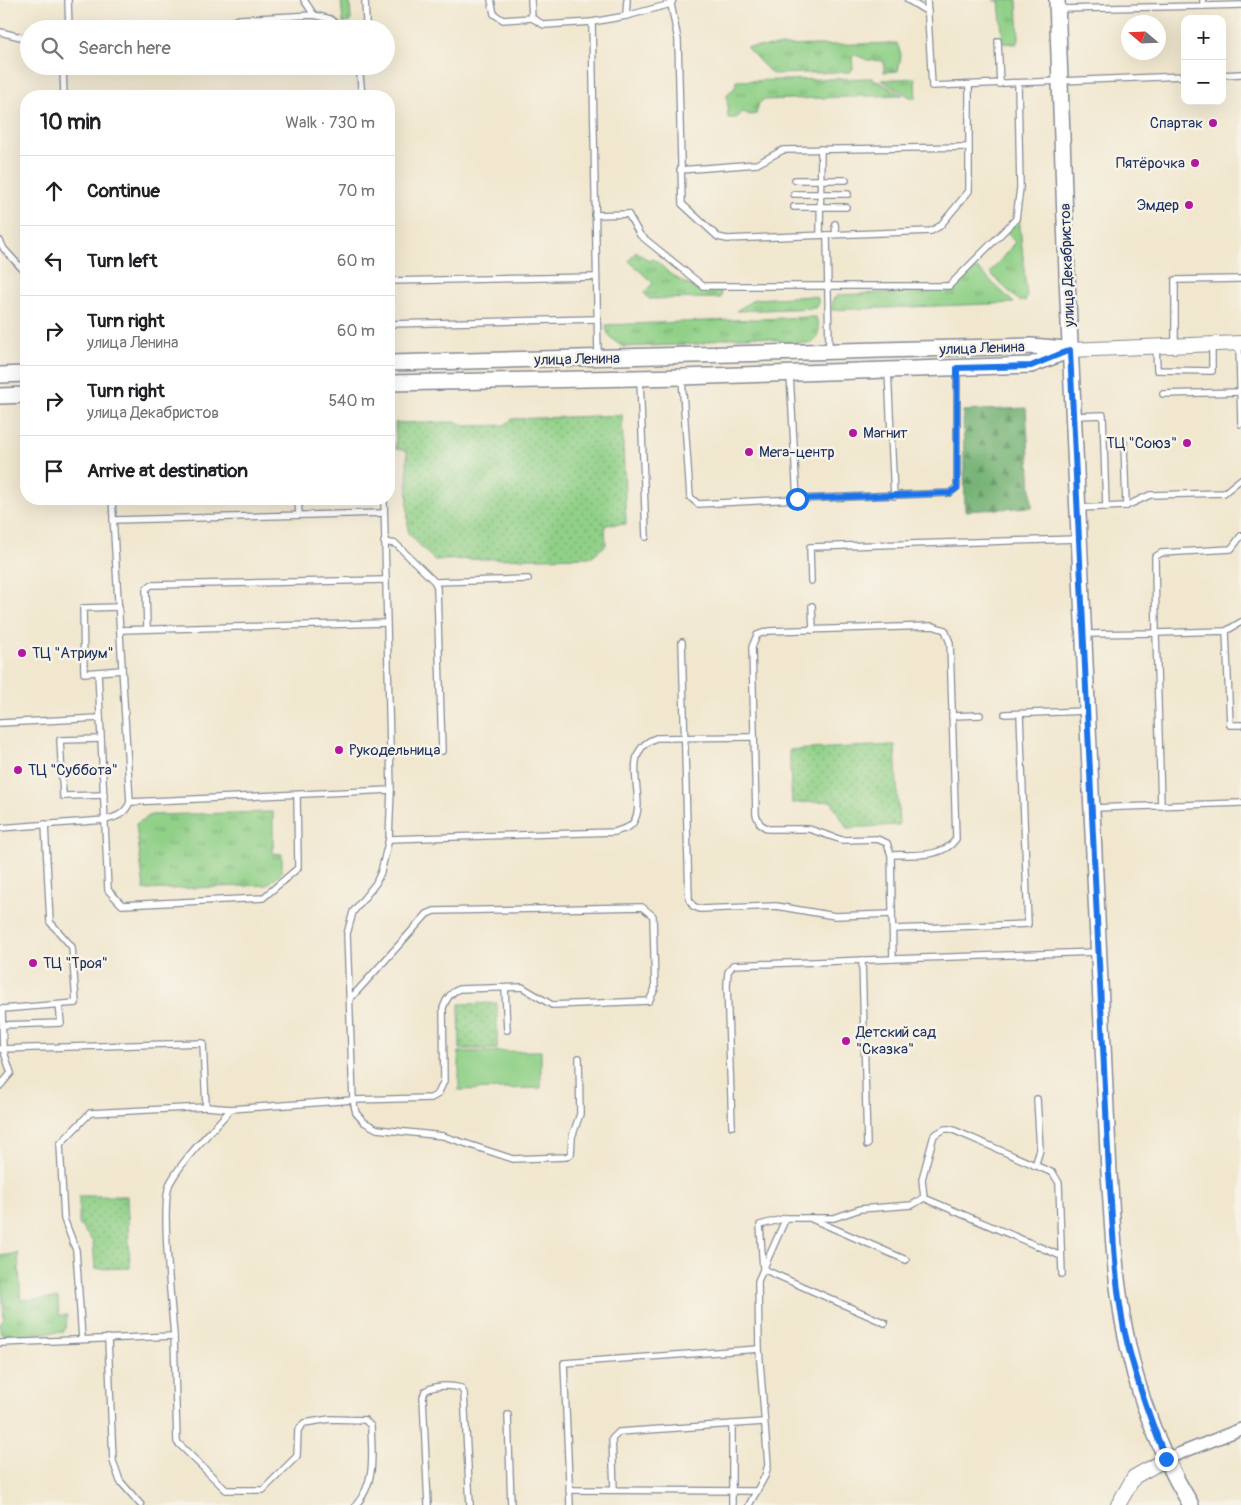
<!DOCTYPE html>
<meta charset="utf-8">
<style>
body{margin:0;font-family:Pangolin,sans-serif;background:#f2f2f2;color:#202124}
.controls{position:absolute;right:15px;top:15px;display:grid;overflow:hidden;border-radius:10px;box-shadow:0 5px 20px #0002}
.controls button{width:45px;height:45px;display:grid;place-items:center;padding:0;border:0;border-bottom:1px solid #e0e0e0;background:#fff;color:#202124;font:25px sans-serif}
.compass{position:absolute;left:1121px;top:15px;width:45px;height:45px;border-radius:50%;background:#fff;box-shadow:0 5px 20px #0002;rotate:289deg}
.stop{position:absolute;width:15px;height:15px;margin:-11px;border:4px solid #1a73e8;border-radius:50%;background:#fff}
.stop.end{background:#1a73e8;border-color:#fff;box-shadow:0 1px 5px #0008}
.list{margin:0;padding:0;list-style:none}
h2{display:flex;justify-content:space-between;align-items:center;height:65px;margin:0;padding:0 20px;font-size:21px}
h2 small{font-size:16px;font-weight:400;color:#757577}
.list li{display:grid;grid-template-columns:32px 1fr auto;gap:15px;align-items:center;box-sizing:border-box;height:70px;padding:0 20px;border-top:1px solid #e0e0e0}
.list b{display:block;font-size:19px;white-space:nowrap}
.list p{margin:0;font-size:16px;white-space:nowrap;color:#757577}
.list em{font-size:16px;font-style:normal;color:#757577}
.icon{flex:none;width:28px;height:28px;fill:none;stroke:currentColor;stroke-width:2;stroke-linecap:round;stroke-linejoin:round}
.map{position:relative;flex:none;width:1241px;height:1505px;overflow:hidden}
.search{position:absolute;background:#fff;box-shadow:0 5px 20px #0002;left:20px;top:20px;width:375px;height:55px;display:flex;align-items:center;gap:12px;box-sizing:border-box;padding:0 18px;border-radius:28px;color:#757577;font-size:19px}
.panel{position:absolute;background:#fff;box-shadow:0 5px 20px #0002;left:20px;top:90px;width:375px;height:415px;border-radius:20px}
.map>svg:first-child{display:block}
</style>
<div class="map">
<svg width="1241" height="1505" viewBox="0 0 1241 1505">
<defs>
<pattern id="grass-tufts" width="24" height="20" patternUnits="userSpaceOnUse" patternTransform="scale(1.25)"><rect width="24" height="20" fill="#90d087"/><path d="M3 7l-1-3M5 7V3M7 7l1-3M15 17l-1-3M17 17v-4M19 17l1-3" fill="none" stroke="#75a972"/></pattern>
<pattern id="forest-firs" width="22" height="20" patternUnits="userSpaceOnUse" patternTransform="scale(1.25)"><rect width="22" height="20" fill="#74b274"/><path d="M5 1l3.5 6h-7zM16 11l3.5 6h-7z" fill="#5e9162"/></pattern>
<pattern id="park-dots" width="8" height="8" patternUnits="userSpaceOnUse" patternTransform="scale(1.25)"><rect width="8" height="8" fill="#90d087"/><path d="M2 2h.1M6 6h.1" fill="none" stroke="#75a972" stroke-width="1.8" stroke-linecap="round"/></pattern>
</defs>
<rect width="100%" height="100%" fill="#f7f3e8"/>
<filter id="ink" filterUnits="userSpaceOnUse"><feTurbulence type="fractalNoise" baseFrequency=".02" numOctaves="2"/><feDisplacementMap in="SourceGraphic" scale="10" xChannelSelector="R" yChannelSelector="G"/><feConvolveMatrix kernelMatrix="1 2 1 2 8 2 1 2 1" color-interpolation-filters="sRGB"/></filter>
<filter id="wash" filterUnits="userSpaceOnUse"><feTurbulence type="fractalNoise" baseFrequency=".0096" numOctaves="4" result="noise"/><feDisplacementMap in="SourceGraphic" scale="20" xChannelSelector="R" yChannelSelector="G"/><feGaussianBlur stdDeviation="1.12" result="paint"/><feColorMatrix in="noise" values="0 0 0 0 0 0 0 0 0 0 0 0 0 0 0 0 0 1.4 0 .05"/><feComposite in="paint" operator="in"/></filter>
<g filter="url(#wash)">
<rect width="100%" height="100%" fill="#f1e7cf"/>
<!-- grass -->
<g fill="url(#grass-tufts)" stroke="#568072">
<polygon points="341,0 350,0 351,22 343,23"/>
<polygon points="993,0 1017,0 1019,40 1016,44 1003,43 999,1"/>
<polygon points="897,43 901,55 898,71 884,72 884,61 867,60 856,55 852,56 853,69 850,72 772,74 746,47"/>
<polygon points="872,78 903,95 763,100 759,103 756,114 750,115 743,112 736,118 728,118 727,94 735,88 736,81"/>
<polygon points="915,78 916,98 912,98 881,80"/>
<polygon points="1019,217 1027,297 1025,301 1019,301 990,273 1015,242 1007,234"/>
<polygon points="636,251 649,261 654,259 670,274 695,289 721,291 721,298 649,299 644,293 653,283 629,261"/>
<polygon points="977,268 1014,303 832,310 833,299 839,295 943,290 959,283"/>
<polygon points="812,296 818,298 818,306 816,308 736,311 755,299"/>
<polygon points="810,317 816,317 819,329 817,338 811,343 790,343 757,336 719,339 699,344 623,347 613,340 607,332 606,325"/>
<polygon points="273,812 273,853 282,854 282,872 267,885 144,890 136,824 151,815"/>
<polygon points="18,1253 21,1300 58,1298 59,1315 67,1315 66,1327 63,1332 4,1335 0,1333 0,1324 4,1319 0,1256"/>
</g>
<!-- forest -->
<polygon fill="url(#forest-firs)" stroke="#487069" points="1026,408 1032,507 965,511 963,411"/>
<!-- park -->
<g fill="url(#park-dots)" stroke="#568072">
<polygon points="622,415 626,524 605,525 606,545 591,557 434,560 408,533 407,451 396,449 395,423 457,422 464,426 505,425 512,419"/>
<polygon points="895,745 899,825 847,828 831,801 792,803 789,750"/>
<polygon points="497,1003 497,1049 460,1049 459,1004"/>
<polygon points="79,1196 127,1196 130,1268 95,1269 93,1242 79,1224"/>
</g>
<!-- garden -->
<polygon fill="#90d087" stroke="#568072" points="541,1051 541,1088 459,1090 459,1052"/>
</g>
<g filter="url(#ink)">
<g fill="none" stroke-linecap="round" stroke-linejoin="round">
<!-- service casing -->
<g stroke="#868b96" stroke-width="8">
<g id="service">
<polyline points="68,0 69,29"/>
<polyline points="304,0 314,15"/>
<polyline points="491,0 494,14 503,20 532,18"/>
<polyline points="531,0 532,18 544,25 592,22 626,16 671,4 673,0"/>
<polyline points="908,0 928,12"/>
<polyline points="927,0 932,86 1185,76"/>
<polyline points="671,4 678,40 682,204 718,237 727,239 931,231 940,226 969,191 969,85"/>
<polyline points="1203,6 1241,5"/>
<polyline points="1058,9 1203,6 1203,0"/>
<polyline points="626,16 627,0"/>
<polyline points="592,22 598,357"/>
<polyline points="209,29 239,19 314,15 330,19 343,29"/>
<polyline points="360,29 366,22 365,0"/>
<polyline points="0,32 29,39"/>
<polyline points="998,41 1000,84"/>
<polyline points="63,66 64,96"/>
<polyline points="359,66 362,96"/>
<polyline points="1222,75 1241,74"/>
<polyline points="680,170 757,164 783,150 968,147"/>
<polyline points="795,180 846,180"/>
<polyline points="794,194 848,194"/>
<polyline points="794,207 846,207"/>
<polyline points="595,215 628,214 640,235 703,286 949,286 1016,219 1020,188 1018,84"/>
<polyline points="835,224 836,234"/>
<polyline points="820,235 821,149"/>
<polyline points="827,235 829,350"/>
<polyline points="0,241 4,249 26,273"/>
<polyline points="389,281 596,277"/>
<polyline points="389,324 596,319"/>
<polyline points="1239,344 1241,424"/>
<polyline points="1156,346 1157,370 1212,371 1212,345"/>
<polyline points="1175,346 1175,280 1241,279"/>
<polyline points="888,371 894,496"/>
<polyline points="682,378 690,497 698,504 797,499 790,375"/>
<polyline points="640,379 646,537"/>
<polyline points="1163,394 1240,392"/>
<polyline points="1075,416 1103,415 1106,507"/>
<polyline points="1124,443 1126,506"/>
<polyline points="298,499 299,515"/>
<polyline points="797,499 950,493 957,487 957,368"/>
<polyline points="1078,508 1126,506 1150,495 1224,493 1241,479"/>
<polyline points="113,520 384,513"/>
<polyline points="384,542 396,544 435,582 437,588 442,751"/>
<polyline points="811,581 810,547 1078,539"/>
<polyline points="435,582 528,579"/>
<polyline points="812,606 813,630"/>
<polyline points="119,607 83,608 84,673 122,670"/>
<polyline points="147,629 146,589 151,585 385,580"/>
<polyline points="120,630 386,623"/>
<polyline points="1226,631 1241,622"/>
<polyline points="1085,634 1156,633 1155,557 1161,553 1231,549 1241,536"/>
<polyline points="682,642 689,899 693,906 700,909 776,906 835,916 892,914"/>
<polyline points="98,672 108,890 122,905 263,898 298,868 297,795"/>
<polyline points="1005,714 1087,711"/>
<polyline points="952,716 980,715"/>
<polyline points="0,723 100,718"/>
<polyline points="101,739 60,740 63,796 104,795"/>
<polyline points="130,802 391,790"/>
<polyline points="1161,806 1156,633 1226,631 1230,725 1241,725"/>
<polyline points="1093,808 1241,803"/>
<path d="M0,828l105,-8c12,-3 20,-6 25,-18l-18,-303"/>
<path d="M389,839l226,-7c4,-2 11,-3 15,-6 23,-20 -16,-73 26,-88l97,-1"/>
<path d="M891,855c22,-1 51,4 65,-16l-6,-196 -5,-13 -12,-4 -165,5 -11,4 -5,12 4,168 4,9 8,5h41l33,11 35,-1 10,4 4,12 2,104 204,-7"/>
<polyline points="893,929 1028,924 1020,714"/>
<polyline points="862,960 867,1145"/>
<polyline points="505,988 507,1030"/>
<path d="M350,999l77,-85 7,-3 208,-4 11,9 2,73 -6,12 -97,4 -30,-18 -63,2c-8,3 -13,10 -16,19l1,73 -6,13 -7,4 -78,2 3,13 8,9 13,7 66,7 70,23 53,-2 5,-3 1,-17 8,-23 -1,-56"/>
<polyline points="0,1009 2,1009 3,1049 11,1073 0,1086"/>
<polyline points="2,1009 76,1003 72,947 50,922 45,824"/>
<polyline points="3,1025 61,1023 59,1005"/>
<polyline points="0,1049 203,1043 206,1107 231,1109 353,1100 347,934 353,912 376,883 381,872 389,839 391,790 384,499"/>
<polyline points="732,1126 727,985 728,972 733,965 893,959"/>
<polyline points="1035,1166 1040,1150 1037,1099"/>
<polyline points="786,1218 760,1225 763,1269 885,1323"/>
<polyline points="812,1219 906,1260"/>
<polyline points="1061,1256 924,1198 922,1179 934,1135 945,1129 951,1129 1053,1173 1059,1183 1062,1274"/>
<path d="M174,1336c-2,-28 -14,-133 -4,-153 15,-27 41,-51 61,-74"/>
<polyline points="108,1338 113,1461 120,1481 141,1505"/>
<polyline points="82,1339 76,1250 64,1219 60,1144 90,1113 206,1107"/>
<path d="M0,1343l174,-7 3,106 49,48h37l34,-34 1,-26 6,-7 26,-4 35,1 6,6c1,29 5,56 -15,79"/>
<polyline points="759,1349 758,1281 786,1218 834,1218 860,1209 912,1205 924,1198"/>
<polyline points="508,1415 511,1505"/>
<polyline points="732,1424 732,1505"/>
<polyline points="569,1490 757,1491"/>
<polyline points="614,1490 612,1439 619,1432 763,1422"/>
<path d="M428,1505l-5,-108 2,-6c9,-6 25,-6 36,-3l3,5 6,112"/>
<polyline points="570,1505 564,1363 759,1349 768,1465 765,1476 749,1505"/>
</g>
</g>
<!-- minor casing -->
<g stroke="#868b96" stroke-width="14">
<polyline id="minor" points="1166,1459 1241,1429"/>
</g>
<!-- tertiary casing -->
<g stroke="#868b96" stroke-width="16">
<g id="tertiary">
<polyline points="1070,350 1241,343"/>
<polyline points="1118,1505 1134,1477 1166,1459"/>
</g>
</g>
<!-- secondary casing -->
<g stroke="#868b96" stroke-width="18">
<g id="secondary">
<path d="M1057,0l11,301 41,872c3,38 4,76 9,114 9,76 33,152 73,218"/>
<polyline points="389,363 1031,346 1066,349"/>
<polyline points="0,375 26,374"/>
<polyline points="389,383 682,377 1031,365 1070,350"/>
<polyline points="0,396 26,395"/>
</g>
</g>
<!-- service -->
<use href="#service" stroke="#fff" stroke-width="5.5"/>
<!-- minor -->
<use href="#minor" stroke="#fff" stroke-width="11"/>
<!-- tertiary -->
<use href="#tertiary" stroke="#fff" stroke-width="14"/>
<!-- secondary -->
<use href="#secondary" stroke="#fff" stroke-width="15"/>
</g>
</g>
<g fill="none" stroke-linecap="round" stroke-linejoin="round" filter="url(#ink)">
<!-- route -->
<path stroke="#1a73e8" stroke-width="6" d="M797,499l153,-6 7,-5v-120l74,-2 39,-16 39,823c4,52 5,105 15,156 10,45 25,88 42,130"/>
</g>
<!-- markers -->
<g fill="#b5179e" stroke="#f7f3e8" stroke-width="2">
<circle cx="1213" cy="123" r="5"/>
<circle cx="1195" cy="163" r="5"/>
<circle cx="1189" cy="205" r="5"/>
<circle cx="853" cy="433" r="5"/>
<circle cx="1187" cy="443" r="5"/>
<circle cx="749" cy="452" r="5"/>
<circle cx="22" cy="653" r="5"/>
<circle cx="339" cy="750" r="5"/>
<circle cx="18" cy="770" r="5"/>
<circle cx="33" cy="963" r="5"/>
<circle cx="846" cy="1041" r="5"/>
</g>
<g text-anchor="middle" stroke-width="5" stroke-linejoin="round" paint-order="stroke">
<!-- poi labels -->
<g font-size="15" fill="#1b2f5e" stroke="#f7f3e8" text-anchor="start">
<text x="1203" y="128" text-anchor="end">Спартак</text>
<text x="1185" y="168" text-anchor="end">Пятёрочка</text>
<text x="1179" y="210" text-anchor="end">Эмдер</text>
<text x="863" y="438">Магнит</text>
<text x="1177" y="448" text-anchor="end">ТЦ "Союз"</text>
<text x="759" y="457">Мега-центр</text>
<text x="32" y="658">ТЦ "Атриум"</text>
<text x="349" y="755">Рукодельница</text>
<text x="28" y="775">ТЦ "Суббота"</text>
<text x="43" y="968">ТЦ "Троя"</text>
<text x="856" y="1037">Детский сад<tspan x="856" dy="17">"Сказка"</tspan></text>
</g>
<!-- street labels -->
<g font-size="15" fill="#1b2f5e" stroke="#f7f3e8">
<text transform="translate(1067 265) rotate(-92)" y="5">улица Декабристов</text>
<text transform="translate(982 348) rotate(-2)" y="5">улица Ленина</text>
<text transform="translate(577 359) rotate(-1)" y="5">улица Ленина</text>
</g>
</g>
</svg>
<div class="controls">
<button>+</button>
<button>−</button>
</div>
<svg class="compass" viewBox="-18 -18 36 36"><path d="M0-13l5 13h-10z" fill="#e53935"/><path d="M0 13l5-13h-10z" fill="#757577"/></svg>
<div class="stop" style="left:797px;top:499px"></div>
<div class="stop end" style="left:1166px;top:1459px"></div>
<div class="search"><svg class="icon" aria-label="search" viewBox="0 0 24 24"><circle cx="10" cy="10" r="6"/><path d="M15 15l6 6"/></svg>Search here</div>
<section class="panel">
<h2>10 min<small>Walk · 730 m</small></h2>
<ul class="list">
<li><svg class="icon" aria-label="ahead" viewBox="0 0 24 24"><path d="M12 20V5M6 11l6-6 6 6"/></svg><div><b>Continue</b></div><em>70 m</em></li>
<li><svg class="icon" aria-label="left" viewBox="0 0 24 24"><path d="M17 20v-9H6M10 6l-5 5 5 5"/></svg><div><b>Turn left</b></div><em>60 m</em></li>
<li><svg class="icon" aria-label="right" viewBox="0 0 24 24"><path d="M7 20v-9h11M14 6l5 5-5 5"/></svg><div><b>Turn right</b><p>улица Ленина</p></div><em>60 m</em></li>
<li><svg class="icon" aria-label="right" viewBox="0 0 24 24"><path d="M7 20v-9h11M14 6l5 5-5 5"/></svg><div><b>Turn right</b><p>улица Декабристов</p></div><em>540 m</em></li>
<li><svg class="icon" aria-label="arrive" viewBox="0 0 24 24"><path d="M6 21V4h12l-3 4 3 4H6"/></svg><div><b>Arrive at destination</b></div></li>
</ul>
</section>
</div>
